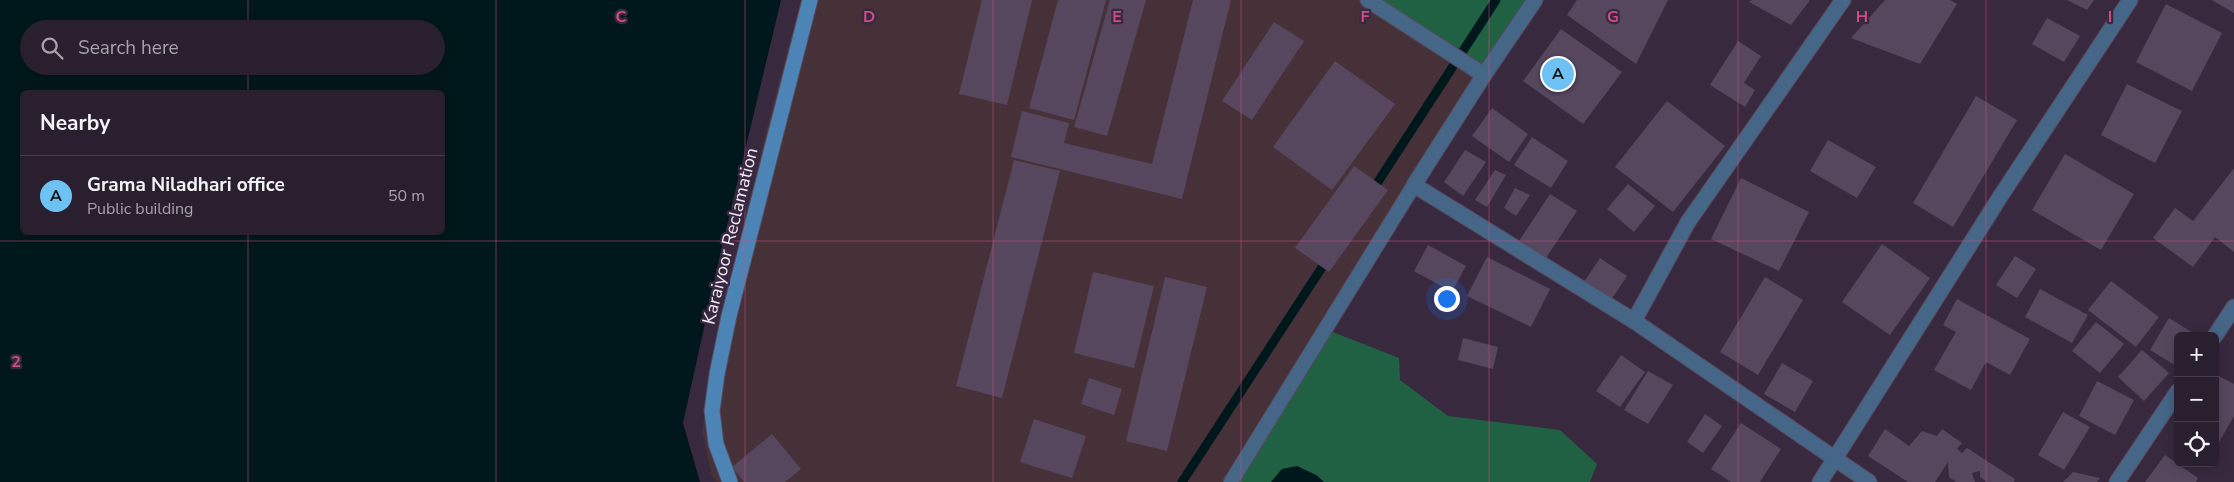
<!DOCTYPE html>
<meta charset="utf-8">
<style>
body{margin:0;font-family:"Nunito Sans",sans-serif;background:#362c3b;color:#f1f3f6}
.controls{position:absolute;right:15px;bottom:15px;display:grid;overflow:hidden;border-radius:8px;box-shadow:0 2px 12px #0003}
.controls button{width:45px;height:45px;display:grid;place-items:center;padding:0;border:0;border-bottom:1px solid #463d4b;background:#2a1f2f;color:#f1f3f6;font:25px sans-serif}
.you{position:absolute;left:1446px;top:298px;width:18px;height:18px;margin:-12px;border:4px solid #fff;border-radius:50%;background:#1a73e8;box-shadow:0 0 0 8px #1a73e833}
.badge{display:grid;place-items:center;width:32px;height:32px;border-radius:50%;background:#6ec2f3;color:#111;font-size:16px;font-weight:700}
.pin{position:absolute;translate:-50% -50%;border:2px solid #fff;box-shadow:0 1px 5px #0006}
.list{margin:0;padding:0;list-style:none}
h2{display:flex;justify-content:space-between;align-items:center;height:65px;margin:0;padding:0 20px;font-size:21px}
h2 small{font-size:16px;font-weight:400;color:#a5a2aa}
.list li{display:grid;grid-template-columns:32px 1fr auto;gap:15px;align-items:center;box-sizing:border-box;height:80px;padding:0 20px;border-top:1px solid #463d4b}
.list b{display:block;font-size:19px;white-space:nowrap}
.list p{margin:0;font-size:16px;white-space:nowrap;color:#a5a2aa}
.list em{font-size:16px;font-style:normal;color:#a5a2aa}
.icon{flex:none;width:28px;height:28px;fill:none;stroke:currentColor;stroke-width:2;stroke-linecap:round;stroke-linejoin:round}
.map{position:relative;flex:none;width:2234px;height:482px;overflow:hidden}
.search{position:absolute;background:#2a1f2f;box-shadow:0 2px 12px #0003;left:20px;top:20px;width:425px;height:55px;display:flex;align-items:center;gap:12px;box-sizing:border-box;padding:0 18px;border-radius:28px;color:#a5a2aa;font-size:19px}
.panel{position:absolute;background:#2a1f2f;box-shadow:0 2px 12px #0003;left:20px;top:90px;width:425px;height:145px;border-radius:8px}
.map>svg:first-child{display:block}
</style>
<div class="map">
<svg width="2234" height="482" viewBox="0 0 2234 482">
<rect width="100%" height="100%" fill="#38293f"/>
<!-- commercial -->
<polygon fill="#453137" points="801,0 1368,0 1484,75 1231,482 716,482 711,474 702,432 707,396 721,322 770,115"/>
<!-- green -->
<g fill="#216143">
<polygon points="1368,0 1535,0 1484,75"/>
<polygon points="1325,329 1399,358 1400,380 1448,416 1560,430 1597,464 1590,482 1324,482 1316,475 1282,469 1271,482 1231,482"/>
</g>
<!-- water -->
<g fill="#00181b" fill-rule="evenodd">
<path d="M0,0h781l-60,251 -38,172 17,59h-700zM29,29h407v37h-407zM22,92h420v140h-420z"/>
<polygon points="1297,466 1316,475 1324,482 1271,482 1282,469"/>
</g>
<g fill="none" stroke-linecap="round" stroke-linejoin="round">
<!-- stream -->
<g stroke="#00181b" stroke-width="9">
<polyline points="1372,191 1496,0"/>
<polyline points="1182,482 1328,258"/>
</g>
</g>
<!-- building -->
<g fill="#56475e">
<polygon points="982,0 1032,0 1007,105 959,94"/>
<polygon points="1058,0 1106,0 1074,120 1029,108"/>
<polygon points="1110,0 1146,0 1107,136 1074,127"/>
<polygon points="1193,0 1231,0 1182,199 1011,157 1022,111 1069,123 1064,143 1152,164"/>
<polygon points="1577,0 1668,0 1636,64 1567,15"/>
<polygon points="1752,0 1810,0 1791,25 1749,2"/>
<polygon points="1885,0 1950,0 1957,4 1920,64 1851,38"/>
<polygon points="2067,0 2094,0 2087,10"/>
<polygon points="2212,0 2234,0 2234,13"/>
<polygon points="2166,4 2222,33 2192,91 2136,62"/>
<polygon points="2047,18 2080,36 2064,62 2032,44"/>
<polygon points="1274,22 1304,41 1252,120 1222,101"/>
<polygon points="1561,29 1622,72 1583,124 1523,81"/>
<polygon points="1738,41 1761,56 1744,83 1755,90 1745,107 1710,85"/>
<polygon points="1335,61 1395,104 1332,190 1273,147"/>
<polygon points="2127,84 2182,111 2155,163 2101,135"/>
<polygon points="1976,96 2017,120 1953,227 1913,203"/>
<polygon points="1667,101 1725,146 1673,212 1615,167"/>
<polygon points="1492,108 1528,134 1509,162 1472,136"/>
<polygon points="1532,137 1568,161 1551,188 1514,165"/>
<polygon points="1828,140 1876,167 1857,198 1810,171"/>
<polygon points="1465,150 1486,162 1463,196 1444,182"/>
<polygon points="2065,154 2134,194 2101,250 2032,210"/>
<polygon points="1014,160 1060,171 1002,398 956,386"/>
<polygon points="1354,166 1388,190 1329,272 1295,248"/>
<polygon points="2234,168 2234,252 2215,237 2193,267 2153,238 2175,208 2193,221"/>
<polygon points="1495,170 1506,175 1487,207 1475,200"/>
<polygon points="1741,178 1809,212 1779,271 1711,239"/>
<polygon points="1628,184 1655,206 1634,232 1607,209"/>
<polygon points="1515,188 1530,195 1516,216 1504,208"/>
<polygon points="1550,194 1577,211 1546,258 1519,241"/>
<polygon points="1882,244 1930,278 1890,335 1842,302"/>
<polygon points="1428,245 1466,266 1452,292 1414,271"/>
<polygon points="2015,256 2036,269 2017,298 1996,285"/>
<polygon points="1487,257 1550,289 1531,327 1467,296"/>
<polygon points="1600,258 1627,276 1609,303 1582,285"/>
<polygon points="1093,272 1154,286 1134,368 1074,353"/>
<polygon points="1165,277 1207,287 1167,451 1126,441"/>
<polygon points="1765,277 1803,300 1758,375 1720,352"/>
<polygon points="2111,281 2159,317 2136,347 2088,310"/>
<polygon points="2040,289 2088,315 2072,343 2025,317"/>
<polygon points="1957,299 2030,339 2010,375 1986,362 1971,390 1934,370 1956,332 1943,325"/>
<polygon points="2169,318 2198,336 2178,336 2178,367 2150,350"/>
<polygon points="2096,322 2124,344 2100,373 2072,351"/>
<polygon points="1463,338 1498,347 1493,369 1458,360"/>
<polygon points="2142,350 2169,373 2144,401 2118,377"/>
<polygon points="1621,355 1645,372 1620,407 1596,391"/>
<polygon points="1782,363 1813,381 1795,412 1764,394"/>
<polygon points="1648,371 1673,385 1648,424 1624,410"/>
<polygon points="2217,375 2234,384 2234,416 2215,449"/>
<polygon points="1089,378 1122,389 1114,415 1081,404"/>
<polygon points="2097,381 2134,400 2115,435 2079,416"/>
<polygon points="2063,412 2090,427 2064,470 2038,455"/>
<polygon points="1705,414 1722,426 1703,453 1687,442"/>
<polygon points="1034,419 1086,436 1072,478 1020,462"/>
<polygon points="1741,423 1781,449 1760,482 1731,482 1711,469"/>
<polygon points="1885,429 1909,446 1922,431 1937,436 1942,429 1962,443 1957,449 1962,453 1967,448 2015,479 2014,482 1987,482 1980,477 1980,471 1972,473 1975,482 1956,482 1949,477 1948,462 1935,482 1908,482 1868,456"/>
<polygon points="772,434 801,469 785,482 744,482 732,467"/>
<polygon points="2165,455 2198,478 2196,482 2145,482"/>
<polygon points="2073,472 2100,478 2097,482 2063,482"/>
</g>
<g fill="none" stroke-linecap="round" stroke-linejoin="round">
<!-- lane casing -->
<g stroke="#56485d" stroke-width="16">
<polyline id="lane" points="1231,482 1414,185"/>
</g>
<!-- street casing -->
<g stroke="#56485d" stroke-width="17">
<g id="street">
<polyline points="1368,0 1484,75"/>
<polyline points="1535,0 1484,75 1414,185 1634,321 1869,482"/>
<polyline points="1634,321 1688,222 1843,0"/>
<polyline points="2215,336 2234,307"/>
<polyline points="1820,482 2000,197 2130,0"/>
<polyline points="2117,482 2178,391"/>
</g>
</g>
<!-- secondary casing -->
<g stroke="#56485d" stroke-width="17">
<polyline id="secondary" points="730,482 716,444 712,411 717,374 729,316 810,0"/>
</g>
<!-- lane -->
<use href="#lane" stroke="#456686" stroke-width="14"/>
<!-- street -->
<use href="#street" stroke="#456686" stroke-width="15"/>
<!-- secondary -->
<use href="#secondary" stroke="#4d84b6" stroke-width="15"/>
</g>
<!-- grid -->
<path fill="none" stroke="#ce4c82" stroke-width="1" stroke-opacity="0.55" d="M248,0v29M496,0v482M745,0v482M993,0v482M1241,0v482M1489,0v482M1738,0v482M1986,0v482M248,66v26M248,232v250M0,241h2234"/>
<g text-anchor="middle" stroke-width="4.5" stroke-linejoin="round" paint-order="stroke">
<!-- street labels -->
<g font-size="18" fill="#f3e9f8" stroke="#38293f">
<text transform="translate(730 236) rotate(-76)" y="6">Karaiyoor Reclamation</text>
</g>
</g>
<g font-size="16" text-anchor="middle" font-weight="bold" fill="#ce4c82" stroke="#38293f" stroke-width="4.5" stroke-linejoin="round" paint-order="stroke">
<text x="621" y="22">C</text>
<text x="869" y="22">D</text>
<text x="1117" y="22">E</text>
<text x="1365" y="22">F</text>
<text x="1613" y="22">G</text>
<text x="1862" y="22">H</text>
<text x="2110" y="22">I</text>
<text x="16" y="367">2</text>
</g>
</svg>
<div class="controls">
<button>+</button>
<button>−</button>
<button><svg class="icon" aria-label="locate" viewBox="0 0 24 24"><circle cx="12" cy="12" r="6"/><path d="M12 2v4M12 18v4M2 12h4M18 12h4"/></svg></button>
</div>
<div class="you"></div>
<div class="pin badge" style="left:1558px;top:74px">A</div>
<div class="search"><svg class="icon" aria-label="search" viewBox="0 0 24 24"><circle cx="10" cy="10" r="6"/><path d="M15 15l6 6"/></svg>Search here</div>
<section class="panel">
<h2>Nearby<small></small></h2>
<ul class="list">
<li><span class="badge">A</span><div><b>Grama Niladhari office</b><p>Public building</p></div><em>50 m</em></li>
</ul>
</section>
</div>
